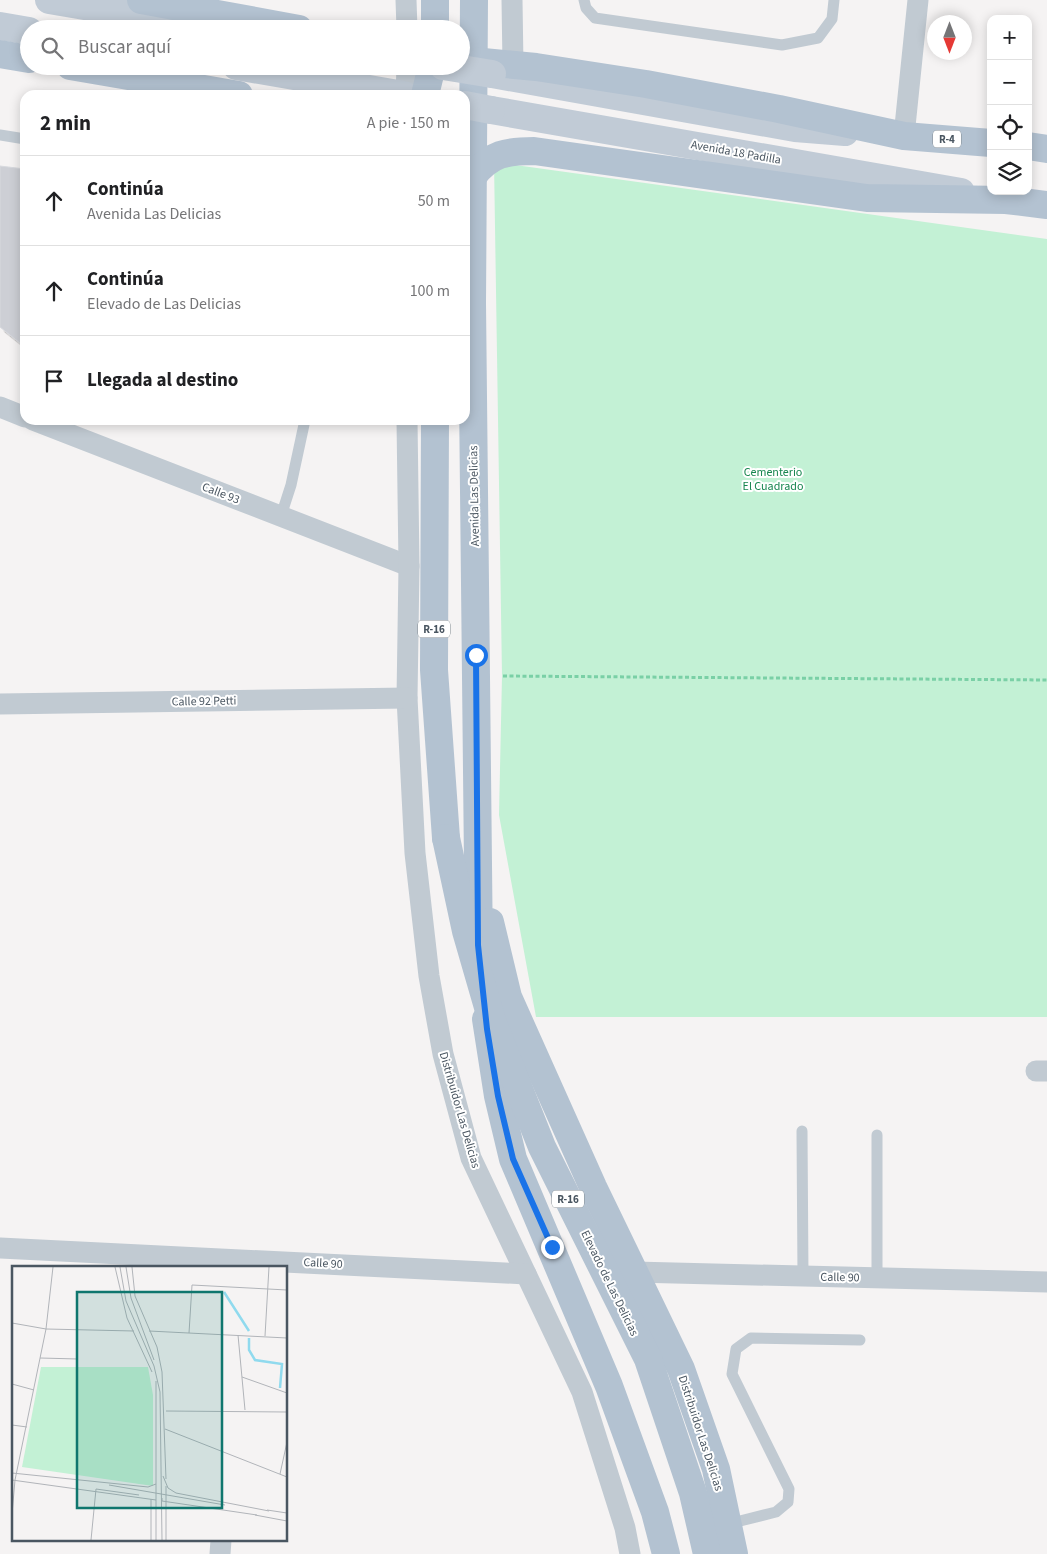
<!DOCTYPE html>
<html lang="es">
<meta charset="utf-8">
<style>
body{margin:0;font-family:"Source Sans 3",sans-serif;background:#f2f2f2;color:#202124}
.controls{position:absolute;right:15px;top:15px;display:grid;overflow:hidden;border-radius:10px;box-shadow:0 2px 12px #0003}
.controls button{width:45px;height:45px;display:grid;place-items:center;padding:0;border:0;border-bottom:1px solid #e0e0e0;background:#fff;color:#202124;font:25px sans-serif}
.compass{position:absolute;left:927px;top:15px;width:45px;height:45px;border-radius:50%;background:#fff;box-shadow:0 2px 12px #0003;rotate:180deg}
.stop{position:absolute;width:15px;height:15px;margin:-11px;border:4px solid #1a73e8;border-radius:50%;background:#fff}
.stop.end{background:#1a73e8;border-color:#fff;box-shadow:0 1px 5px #0008}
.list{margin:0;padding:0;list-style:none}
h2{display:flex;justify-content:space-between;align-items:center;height:65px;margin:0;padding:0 20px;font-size:21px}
h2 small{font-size:16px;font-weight:400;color:#757577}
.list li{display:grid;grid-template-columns:32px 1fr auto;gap:15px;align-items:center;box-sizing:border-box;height:90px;padding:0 20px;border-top:1px solid #e0e0e0}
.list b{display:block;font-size:19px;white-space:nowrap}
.list p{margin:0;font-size:16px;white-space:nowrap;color:#757577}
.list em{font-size:16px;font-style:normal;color:#757577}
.icon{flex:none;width:28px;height:28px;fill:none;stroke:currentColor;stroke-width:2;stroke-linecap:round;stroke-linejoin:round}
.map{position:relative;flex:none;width:1047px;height:1554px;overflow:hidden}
.search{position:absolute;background:#fff;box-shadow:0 2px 12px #0003;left:20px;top:20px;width:450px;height:55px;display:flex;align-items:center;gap:12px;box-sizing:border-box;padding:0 18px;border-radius:28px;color:#757577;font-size:19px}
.panel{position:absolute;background:#fff;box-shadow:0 2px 12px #0003;left:20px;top:90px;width:450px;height:335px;border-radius:15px}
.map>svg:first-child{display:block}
</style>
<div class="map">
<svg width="1047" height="1554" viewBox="0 0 1047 1554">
<defs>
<filter id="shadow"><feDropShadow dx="4.5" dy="4.5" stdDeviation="0" flood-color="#0004"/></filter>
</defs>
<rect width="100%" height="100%" fill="#f5f3f3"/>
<!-- green -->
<polygon fill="#c3f1d5" points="494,162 1047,239 1047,1017 536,1017 499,815 502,676"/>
<!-- building -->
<polygon fill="#cdcfd5" stroke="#d7d9de" filter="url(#shadow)" points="0,166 25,169 25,347 0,327"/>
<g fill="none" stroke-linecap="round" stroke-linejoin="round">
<!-- path -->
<polyline stroke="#7ad0a6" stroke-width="3" stroke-dasharray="4 2.5" stroke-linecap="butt" points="503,676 1047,680"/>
<!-- lane -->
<g stroke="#c1cad2" stroke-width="11">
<polyline points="584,0 586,8 595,18 782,45 818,38 832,19 834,0"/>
<polyline points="0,135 25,139"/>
<polyline points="281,516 291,485 305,420"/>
<polyline points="802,1131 803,1276"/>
<polyline points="877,1135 877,1278"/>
<polyline points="728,1524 776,1512 788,1502 789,1489 732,1374 736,1349 751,1338 860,1340"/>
</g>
<!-- street -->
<g stroke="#c1cad2" stroke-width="21">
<polyline points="406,0 407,29"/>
<polyline points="512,0 513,65"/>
<polyline points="406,95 407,66"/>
<polyline points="904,136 918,0"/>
<polyline points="0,407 25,417"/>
<polyline points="33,420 409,566"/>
<polyline points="407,420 409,566 407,698 415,853 429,976 443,1054 471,1158 582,1392 625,1528 630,1554"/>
<polyline points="0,704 407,698"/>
<polyline points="1036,1071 1047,1071"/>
<polyline points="0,1248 526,1274"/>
<polyline points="634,1272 1047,1282"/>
<polyline points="220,1554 221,1540"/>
</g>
<!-- secondary -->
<g stroke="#c1cbd6" stroke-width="28">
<polyline points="49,0 220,29"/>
<polyline points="0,26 29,31"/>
<polyline points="236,66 404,95"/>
<polyline points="492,74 795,128 845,132"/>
<polyline points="491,110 961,192"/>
</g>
<!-- primary -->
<g stroke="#b3c2d1" stroke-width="28">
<polyline points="141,0 299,29"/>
<polyline points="474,0 472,303 479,958"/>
<polyline points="435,29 435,0"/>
<polyline points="0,54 29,59"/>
<polyline points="473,61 536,67 646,84 779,109 904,136 991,143"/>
<polyline points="70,66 239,95"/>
<polyline points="425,95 432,66"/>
<polyline points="1028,146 1047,149"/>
<path d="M473,176c18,-23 34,-25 61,-25l333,47 139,2 41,5"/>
<polyline points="435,420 434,670 446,838"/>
<polyline points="490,922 508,997 593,1187 681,1369 716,1469 734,1554"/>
<polyline points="486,1019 498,1096 513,1159 609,1386 655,1512 666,1554"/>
</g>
<!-- secondary-bridge -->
<g stroke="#c1cbd6" stroke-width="28">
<polyline points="443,66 492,74"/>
<polyline points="465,105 491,110"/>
</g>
<!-- primary-bridge -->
<polyline stroke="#b3c2d1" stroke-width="28" points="446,838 466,931 492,1021 542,1147 648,1359 693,1493 707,1554"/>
</g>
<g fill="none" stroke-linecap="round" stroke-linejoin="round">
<!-- route -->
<polyline stroke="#1a73e8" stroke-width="6" points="476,655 478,945 487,1029 498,1096 513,1159 552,1247"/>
</g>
<g text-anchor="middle" stroke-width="4" stroke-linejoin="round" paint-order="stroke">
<!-- shield labels -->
<g fill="#fff" stroke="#808990" stroke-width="1">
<rect x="933" y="130.5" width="28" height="17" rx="4"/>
<rect x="418" y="620.5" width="32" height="17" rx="4"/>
<rect x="552" y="1190.5" width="32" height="17" rx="4"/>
</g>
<g font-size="11" font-weight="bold" fill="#4a5661">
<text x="947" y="143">R-4</text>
<text x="434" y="633">R-16</text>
<text x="568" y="1203">R-16</text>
</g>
<!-- street labels -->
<g font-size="12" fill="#4a5661" stroke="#fff">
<text transform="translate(736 152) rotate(10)" y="4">Avenida 18 Padilla</text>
<text transform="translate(221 493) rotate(21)" y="4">Calle 93</text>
<text transform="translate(474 496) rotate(-91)" y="4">Avenida Las Delicias</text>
<text transform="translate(204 701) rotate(-1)" y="4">Calle 92 Petti</text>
<text transform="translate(460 1110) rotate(74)" y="4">Distribuidor Las Delicias</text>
<text transform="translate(323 1263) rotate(3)" y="4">Calle 90</text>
<text transform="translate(840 1277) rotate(1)" y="4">Calle 90</text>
<text transform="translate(610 1283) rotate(64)" y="4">Elevado de Las Delicias</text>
<text transform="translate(701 1433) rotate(72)" y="4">Distribuidor Las Delicias</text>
</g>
<!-- park labels -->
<g font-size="12" fill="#17864f" stroke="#fff">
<text x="773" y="476">Cementerio<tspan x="773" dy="14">El Cuadrado</tspan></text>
</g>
</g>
<!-- overview -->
<g transform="translate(12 1266)">
<rect width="275" height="275" fill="#f5f3f3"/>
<path d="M29,101h107l5,28v91l-131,-19z" fill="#c3f1d5"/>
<path fill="none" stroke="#90daee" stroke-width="2.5" d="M212,26l25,39M237,72v12l6,10 27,4 -2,24"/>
<path fill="none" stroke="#b1b4b9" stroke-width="1" d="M103,1l12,51 25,54M108,1l6,34 28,65 6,26 2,148M114,1l5,31 23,62M120,1l3,29 22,51 5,25 4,107M0,57l34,6 88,2M137,65l138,7M177,67l3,-48 95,5M226,69l7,75M253,70l4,-69M28,92l38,1M230,111l45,16M144,115v159M0,118l22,6M154,145l121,1M0,159l15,2M153,163l122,48M0,207l136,14 8,-3M268,208l7,-32M151,210l5,12 8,5 93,18M0,214l144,20M97,219l116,20M154,220v54M150,232v3l95,14M255,244l20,3M0,248l3,-34 31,-151 7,-62M243,249l32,6M79,274l5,-51 43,6M139,274v-41"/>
<path fill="#0f766e" fill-opacity="0.15" stroke="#0f766e" stroke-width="2.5" d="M65,26h145v216h-145z"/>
<rect width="275" height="275" fill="none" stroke="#4a5661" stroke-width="2.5"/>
</g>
</svg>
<div class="controls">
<button>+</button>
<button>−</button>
<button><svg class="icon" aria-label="locate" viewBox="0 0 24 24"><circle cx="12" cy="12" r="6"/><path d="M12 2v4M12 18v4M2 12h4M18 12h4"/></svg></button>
<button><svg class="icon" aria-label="layers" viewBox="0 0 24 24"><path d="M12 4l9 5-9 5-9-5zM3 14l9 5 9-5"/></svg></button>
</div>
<svg class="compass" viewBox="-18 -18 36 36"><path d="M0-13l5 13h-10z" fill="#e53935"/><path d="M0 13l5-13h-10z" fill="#757577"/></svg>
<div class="stop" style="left:476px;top:655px"></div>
<div class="stop end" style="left:552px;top:1247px"></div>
<div class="search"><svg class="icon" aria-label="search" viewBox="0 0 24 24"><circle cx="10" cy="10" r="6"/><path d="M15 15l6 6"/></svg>Buscar aquí</div>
<section class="panel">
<h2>2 min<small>A pie · 150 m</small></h2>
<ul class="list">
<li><svg class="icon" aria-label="ahead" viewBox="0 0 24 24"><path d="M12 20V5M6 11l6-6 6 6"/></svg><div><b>Continúa</b><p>Avenida Las Delicias</p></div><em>50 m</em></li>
<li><svg class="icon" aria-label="ahead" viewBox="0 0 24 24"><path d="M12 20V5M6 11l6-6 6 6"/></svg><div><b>Continúa</b><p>Elevado de Las Delicias</p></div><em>100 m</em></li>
<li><svg class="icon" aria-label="arrive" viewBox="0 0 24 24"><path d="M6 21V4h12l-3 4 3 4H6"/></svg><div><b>Llegada al destino</b></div></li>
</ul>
</section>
</div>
